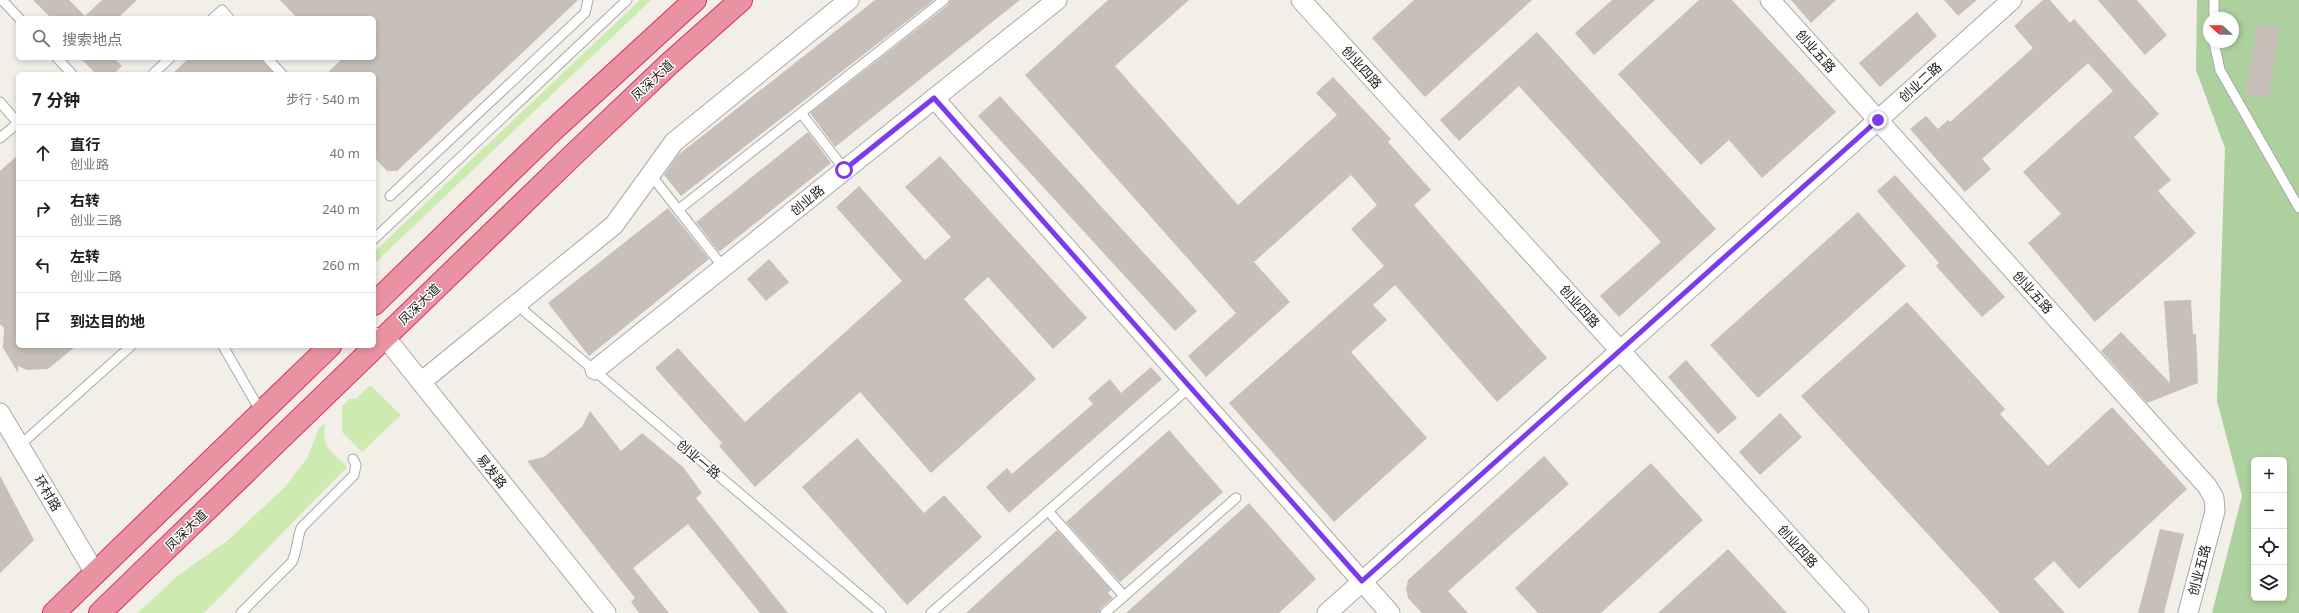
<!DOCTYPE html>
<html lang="zh">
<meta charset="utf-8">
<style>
body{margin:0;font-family:"Noto Sans","Noto Sans SC",sans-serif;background:#f6f6f6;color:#202124}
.controls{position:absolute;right:12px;bottom:12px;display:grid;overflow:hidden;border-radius:6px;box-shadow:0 2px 6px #0003}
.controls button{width:36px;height:36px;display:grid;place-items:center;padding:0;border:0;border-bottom:1px solid #e0e0e0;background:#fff;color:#202124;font:20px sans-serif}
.compass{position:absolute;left:2203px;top:12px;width:36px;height:36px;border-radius:50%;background:#fff;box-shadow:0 2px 6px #0003;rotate:291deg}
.stop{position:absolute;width:12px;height:12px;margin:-9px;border:3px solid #7c3aed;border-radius:50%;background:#fff}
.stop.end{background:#7c3aed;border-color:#fff;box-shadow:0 1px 4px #0008}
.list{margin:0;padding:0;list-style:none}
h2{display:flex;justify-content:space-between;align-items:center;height:52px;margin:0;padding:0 16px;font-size:17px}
h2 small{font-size:13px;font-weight:400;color:#757577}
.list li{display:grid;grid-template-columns:26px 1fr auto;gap:12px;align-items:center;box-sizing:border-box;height:56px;padding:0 16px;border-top:1px solid #e0e0e0}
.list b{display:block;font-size:15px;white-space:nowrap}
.list p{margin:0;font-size:13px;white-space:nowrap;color:#757577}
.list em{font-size:13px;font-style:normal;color:#757577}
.icon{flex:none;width:22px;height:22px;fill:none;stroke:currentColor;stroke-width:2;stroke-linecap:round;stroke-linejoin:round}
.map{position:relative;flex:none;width:2299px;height:613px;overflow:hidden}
.search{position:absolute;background:#fff;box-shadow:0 2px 6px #0003;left:16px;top:16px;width:360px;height:44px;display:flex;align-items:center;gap:10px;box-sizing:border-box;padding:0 14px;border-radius:6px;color:#757577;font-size:15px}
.panel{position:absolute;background:#fff;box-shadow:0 2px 6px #0003;left:16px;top:72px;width:360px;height:276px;border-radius:6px}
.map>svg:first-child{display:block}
</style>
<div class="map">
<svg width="2299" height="613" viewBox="0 0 2299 613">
<rect width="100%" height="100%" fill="#f2efe9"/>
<!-- grass -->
<g fill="#cdebb0">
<polygon points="640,0 651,0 374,264 374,252"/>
<polygon points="370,385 401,415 362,452 342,432 342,407 349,399 357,398"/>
<path d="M325,423c-4,25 6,27 22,44l-143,146h-66l38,-36 51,-36 58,-54 22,-29 12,-30z"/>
</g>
<!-- forest -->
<path fill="#add19e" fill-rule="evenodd" d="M2197,0h102v613h-87l30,-117 -25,-95 8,-253 -29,-78zM2209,18h24v24h-24zM2254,460h30v138h-30z"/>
<!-- building -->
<g fill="#c7bfb8">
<polygon points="33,0 69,0 85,16 102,0 137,0 118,18 51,18"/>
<polygon points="280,0 578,0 397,171 387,171 374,157 374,74 326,74 343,58 374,58 374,18 297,18"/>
<polygon points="875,0 934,0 681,196 664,175 678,155"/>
<polygon points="950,0 1020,0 835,147 810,113 948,5"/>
<polygon points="1108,0 1189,0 1115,66 1238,205 1337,115 1316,93 1333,77 1391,139 1388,142 1431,190 1414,205 1547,358 1497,402 1395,285 1373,305 1387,320 1351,352 1427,438 1334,522 1229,403 1384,266 1351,229 1377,205 1351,175 1254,262 1290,302 1206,377 1188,356 1236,313 1025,75"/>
<polygon points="1414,0 1532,0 1425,97 1372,38"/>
<polygon points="1612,0 1655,0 1594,55 1575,33"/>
<polygon points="1699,0 1732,0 1836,112 1762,178 1729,140 1701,165 1618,74"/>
<polygon points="1791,0 1836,0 1811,23"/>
<polygon points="1944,0 1977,0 1958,16"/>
<polygon points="2043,0 2050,0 2070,23 2074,19 2159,114 2134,137 2171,180 2158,191 2196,233 2095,322 2028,243 2061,214 2023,172 2113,91 2088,63 1982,159 1991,169 1965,192 1910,129 1926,116 1938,129 1948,120 1950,122 2033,48 2014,26"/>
<polygon points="2098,0 2137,0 2167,35 2145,55"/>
<polygon points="1917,12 1937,36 1880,87 1859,63"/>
<polygon points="2257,24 2280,28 2269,98 2245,94"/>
<polygon points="1537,32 1716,229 1619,317 1600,296 1661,242 1581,154 1519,86 1459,141 1440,120"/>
<polygon points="80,58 114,58 122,66 114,74 96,74"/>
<polygon points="189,58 261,58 274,74 172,74"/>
<polygon points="1000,96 1197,311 1175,331 978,116"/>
<polygon points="808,132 831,163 719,252 696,222"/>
<polygon points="18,155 18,346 76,346 48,369 27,370 18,366 18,373 2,346 3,346 4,328 0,324 0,171"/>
<polygon points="940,156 1087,318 1053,349 988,277 964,299 1036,379 931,473 860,392 755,487 719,446 722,443 655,368 678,348 745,422 902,281 836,207 859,186 925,260 951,237 905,187"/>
<polygon points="1895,175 2005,297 1982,317 1936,266 1939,263 1877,191"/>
<polygon points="668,208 709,259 589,356 548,303"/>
<polygon points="1858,212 1906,266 1758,398 1710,345"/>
<polygon points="769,259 789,282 766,301 747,279"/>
<polygon points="2191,300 2193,334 2196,334 2198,383 2147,403 2101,351 2121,332 2170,383 2164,301"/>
<polygon points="1907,302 2005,409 2000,414 2048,466 2112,407 2187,489 2079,589 2054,561 2034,579 2065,613 2000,613 1801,396"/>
<polygon points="1686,360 1737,418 1718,434 1668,377"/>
<polygon points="1151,367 1162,379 1009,513 986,487 1007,468 1012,474 1093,404 1088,398 1110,379 1121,393"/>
<polygon points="590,411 621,451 642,433 683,467 702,493 696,498 788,613 760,613 688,524 633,568 669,613 639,613 631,602 635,598 527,461 544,457 582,427"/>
<polygon points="1780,413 1802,437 1760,475 1739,452"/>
<polygon points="1169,430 1223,492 1120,582 1066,522"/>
<polygon points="857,438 924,513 944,495 982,537 907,605 802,487"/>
<polygon points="1544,456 1569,484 1448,591 1468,613 1422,613 1408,598 1406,589 1408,580"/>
<polygon points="1651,463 1703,520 1601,613 1538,613 1515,588"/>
<polygon points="0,476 34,540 0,573"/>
<polygon points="1249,503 1316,579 1279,613 1126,613"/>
<polygon points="2160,529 2184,534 2164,613 2138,613"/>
<polygon points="1057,530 1111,590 1108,593 1113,598 1101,608 1099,613 966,613"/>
<polygon points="1728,549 1787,613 1658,613"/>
</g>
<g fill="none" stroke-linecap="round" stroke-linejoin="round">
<!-- lane casing -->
<g stroke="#a9a9a9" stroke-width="11">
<g id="lane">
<polyline points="2,0 19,18"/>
<polyline points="213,18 222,10 229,18"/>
<polyline points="2214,18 2214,0"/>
<polyline points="2214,42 2220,70 2299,208"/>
<polyline points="57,58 72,74"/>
<polyline points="267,58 282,74"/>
<polyline points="153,74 170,58"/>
<polyline points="0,102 18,123 0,138"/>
<polyline points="801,113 845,170"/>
<polyline points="651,175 723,267"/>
<polyline points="390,196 585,13 588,0"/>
<polyline points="678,210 944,0"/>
<polyline points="374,239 627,0"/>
<polyline points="517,305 881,613"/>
<polyline points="223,346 261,412"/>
<polyline points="19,446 131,346"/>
<polyline points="1048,511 1124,596"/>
<path d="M241,613l51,-51c5,-11 5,-22 9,-34l53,-53 2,-10 -3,-6"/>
<polyline points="931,613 1190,387"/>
<polyline points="1105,613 1236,498"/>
</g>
</g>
<!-- street casing -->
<g stroke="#a9a9a9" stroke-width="21">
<g id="street">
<polyline points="1301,0 1859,613"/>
<polyline points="1770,0 2207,486 2214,498 2215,511 2188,613"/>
<polyline points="934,98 1390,613"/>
<polyline points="374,338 385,337 606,613"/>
<polyline points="595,370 1057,0"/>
<polyline points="421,382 614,225 674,142 849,0"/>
<polyline points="0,413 95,573"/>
<polyline points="1327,613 2012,0"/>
</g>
</g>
<!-- highway casing -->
<g stroke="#dc2a67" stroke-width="24">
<g id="highway">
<polyline points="374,304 551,132 695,0"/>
<polyline points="54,613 330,346"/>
<polyline points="100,613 571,157 669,64 741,0"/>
</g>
</g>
<!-- lane -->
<use href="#lane" stroke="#fff" stroke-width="9"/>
<!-- street -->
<use href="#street" stroke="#fff" stroke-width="19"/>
<!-- highway -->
<use href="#highway" stroke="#e892a2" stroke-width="22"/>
</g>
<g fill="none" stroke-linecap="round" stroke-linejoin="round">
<!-- route -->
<polyline stroke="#7c3aed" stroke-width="5" points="844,170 934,98 1362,581 1878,120"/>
</g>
<g text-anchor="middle" stroke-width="3" stroke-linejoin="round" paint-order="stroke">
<!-- street labels -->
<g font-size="13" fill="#222" stroke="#fff">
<text transform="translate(1816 51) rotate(48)" y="5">创业五路</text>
<text transform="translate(1362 67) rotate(48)" y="5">创业四路</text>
<text transform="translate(652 80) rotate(-43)" y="5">凤深大道</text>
<text transform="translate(1920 82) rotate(-42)" y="5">创业二路</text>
<text transform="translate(807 200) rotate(-39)" y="5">创业路</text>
<text transform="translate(2033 292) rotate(48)" y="5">创业五路</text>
<text transform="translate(419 304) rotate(-44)" y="5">凤深大道</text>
<text transform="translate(1580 306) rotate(48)" y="5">创业四路</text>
<text transform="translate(699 459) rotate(40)" y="5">创业一路</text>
<text transform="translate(492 471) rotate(51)" y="5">易发路</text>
<text transform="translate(48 493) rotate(59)" y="5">环村路</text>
<text transform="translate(186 530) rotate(-44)" y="5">凤深大道</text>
<text transform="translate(1798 546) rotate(48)" y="5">创业四路</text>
<text transform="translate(2199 570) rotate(-75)" y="5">创业五路</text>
</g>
</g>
</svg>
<div class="controls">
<button>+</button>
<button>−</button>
<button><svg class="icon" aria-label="locate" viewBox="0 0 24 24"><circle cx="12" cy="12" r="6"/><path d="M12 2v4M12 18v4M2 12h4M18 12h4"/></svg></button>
<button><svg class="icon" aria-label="layers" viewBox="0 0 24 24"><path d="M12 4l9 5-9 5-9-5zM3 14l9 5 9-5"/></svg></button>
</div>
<svg class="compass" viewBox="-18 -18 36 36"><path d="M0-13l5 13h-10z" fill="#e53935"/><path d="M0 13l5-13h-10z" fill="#757577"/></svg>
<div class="stop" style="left:844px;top:170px"></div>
<div class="stop end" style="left:1878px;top:120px"></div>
<div class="search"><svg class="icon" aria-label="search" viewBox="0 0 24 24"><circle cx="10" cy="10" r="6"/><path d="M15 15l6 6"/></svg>搜索地点</div>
<section class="panel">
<h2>7 分钟<small>步行 · 540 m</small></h2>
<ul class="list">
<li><svg class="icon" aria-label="ahead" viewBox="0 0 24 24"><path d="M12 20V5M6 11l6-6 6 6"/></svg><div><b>直行</b><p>创业路</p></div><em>40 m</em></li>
<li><svg class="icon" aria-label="right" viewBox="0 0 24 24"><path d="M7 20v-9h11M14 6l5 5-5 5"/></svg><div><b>右转</b><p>创业三路</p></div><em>240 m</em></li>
<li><svg class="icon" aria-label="left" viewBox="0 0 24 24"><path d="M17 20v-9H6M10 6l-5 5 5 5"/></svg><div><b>左转</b><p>创业二路</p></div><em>260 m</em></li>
<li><svg class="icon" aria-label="arrive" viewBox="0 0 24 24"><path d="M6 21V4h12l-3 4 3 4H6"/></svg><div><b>到达目的地</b></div></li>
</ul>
</section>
</div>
